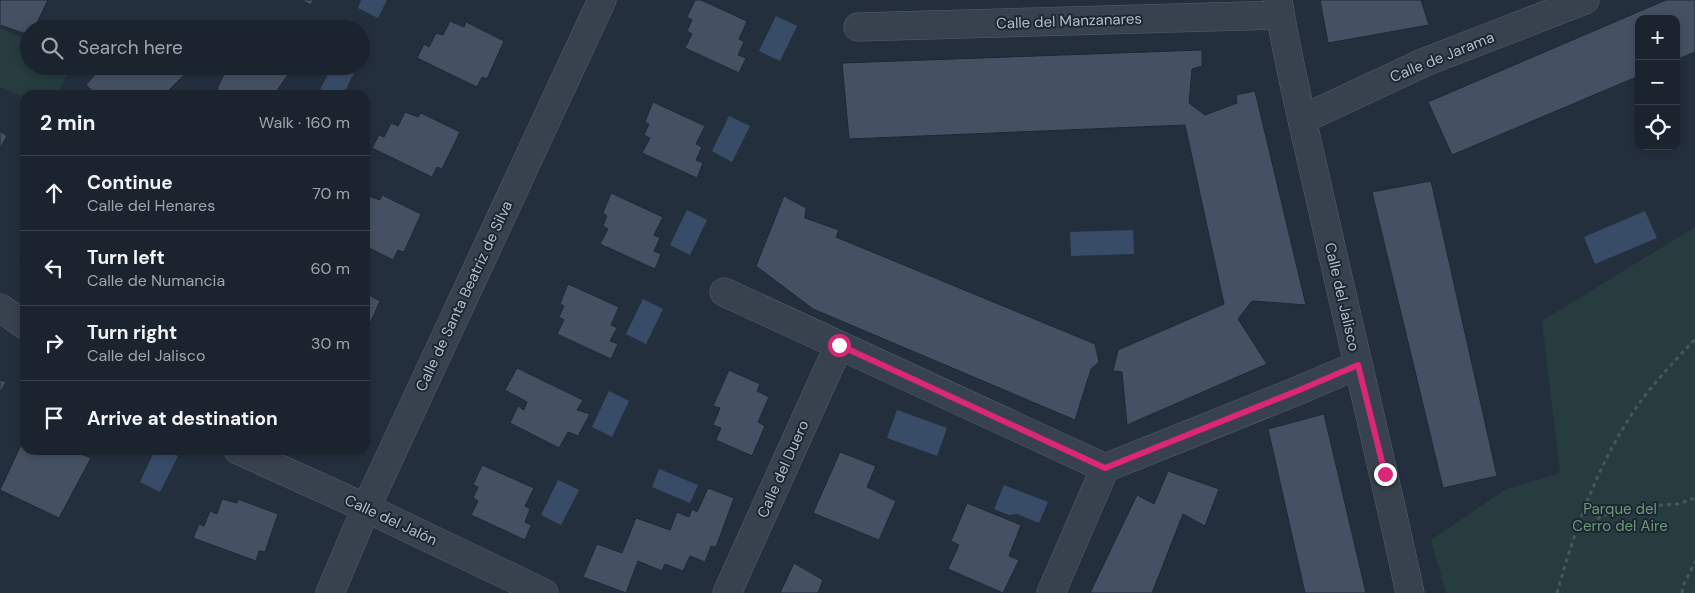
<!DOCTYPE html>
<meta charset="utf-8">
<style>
body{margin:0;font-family:"DM Sans",sans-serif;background:#242b36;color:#f1f3f6}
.controls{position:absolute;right:15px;top:15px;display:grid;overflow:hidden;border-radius:10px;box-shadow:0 2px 8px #0003}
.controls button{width:45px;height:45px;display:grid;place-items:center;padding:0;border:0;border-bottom:1px solid #39404a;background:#1b232e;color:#f1f3f6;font:25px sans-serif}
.stop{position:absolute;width:15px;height:15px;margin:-11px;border:4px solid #db2777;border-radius:50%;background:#fff}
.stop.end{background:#db2777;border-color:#fff;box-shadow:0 1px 5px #0008}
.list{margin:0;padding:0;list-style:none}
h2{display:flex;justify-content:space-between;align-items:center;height:65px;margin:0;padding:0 20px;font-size:21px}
h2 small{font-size:16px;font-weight:400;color:#a0a4aa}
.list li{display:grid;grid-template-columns:32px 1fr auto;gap:15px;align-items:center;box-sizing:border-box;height:75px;padding:0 20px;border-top:1px solid #39404a}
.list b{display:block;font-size:19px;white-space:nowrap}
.list p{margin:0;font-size:16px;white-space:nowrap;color:#a0a4aa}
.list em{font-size:16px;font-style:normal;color:#a0a4aa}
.icon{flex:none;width:28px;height:28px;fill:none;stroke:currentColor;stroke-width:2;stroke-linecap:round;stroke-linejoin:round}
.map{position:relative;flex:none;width:1695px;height:593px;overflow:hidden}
.search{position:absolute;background:#1b232e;box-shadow:0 2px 8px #0003;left:20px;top:20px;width:350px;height:55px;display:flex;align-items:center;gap:12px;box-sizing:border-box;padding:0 18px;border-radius:28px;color:#a0a4aa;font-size:19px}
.panel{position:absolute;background:#1b232e;box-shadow:0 2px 8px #0003;left:20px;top:90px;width:350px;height:365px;border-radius:15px}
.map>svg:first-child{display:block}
</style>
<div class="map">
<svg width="1695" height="593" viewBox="0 0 1695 593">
<rect width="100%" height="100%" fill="#242f3e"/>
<!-- green -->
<g fill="#263c3f">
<polygon points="0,28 29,41 29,66 70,66 58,95 25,95 25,98 0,87"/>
<polygon points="1695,227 1695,593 1446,593 1431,540 1506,489 1560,473 1542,321"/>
</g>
<!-- water -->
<g fill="#394c67">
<polygon points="361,0 387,0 378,18 358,8"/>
<polygon points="776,16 797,26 780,61 759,51"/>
<polygon points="332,66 357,67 343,95 324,95 319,92"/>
<polygon points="729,116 750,126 732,162 712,151"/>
<polygon points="687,210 707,220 690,255 670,245"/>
<polygon points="1645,211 1657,238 1595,264 1584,237"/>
<polygon points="1133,230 1134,254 1071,256 1070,232"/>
<polygon points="643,299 663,309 646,344 626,334"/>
<polygon points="609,391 629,401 612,437 592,427"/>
<polygon points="897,410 947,428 937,456 887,438"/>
<polygon points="155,450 164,450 178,456 160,492 140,482"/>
<polygon points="659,469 698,485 690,503 652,487"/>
<polygon points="558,480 579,490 561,525 541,515"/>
<polygon points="1004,485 1048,502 1039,523 1017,514 1009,515 994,509"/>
</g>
<!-- building -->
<g fill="#455162" stroke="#1f2835">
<polygon points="0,0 48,0 34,29 29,29 29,35 0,25"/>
<polygon points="301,0 313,0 311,5"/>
<polygon points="695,0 701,0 747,21 739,39 744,42 738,55 746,58 739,73 685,48 692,34 687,31 692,20 687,17"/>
<polygon points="1320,0 1421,0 1429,25 1328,43"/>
<polygon points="1666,0 1695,0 1695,52 1676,60 1676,19 1639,19 1639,76 1452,155 1428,102"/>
<polygon points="450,21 464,27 466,22 504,41 487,79 482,77 477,87 417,58 424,44 429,47 436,33 443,35"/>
<polygon points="1202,50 1202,66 1192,69 1189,103 1205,115 1237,103 1236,95 1255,91 1306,305 1252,301 1238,319 1267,364 1127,425 1122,372 1113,371 1118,350 1224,304 1185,125 849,139 842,63"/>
<polygon points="102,66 176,66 185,74 164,95 97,95 86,85"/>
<polygon points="228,66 294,66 274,95 228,95 217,89"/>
<polygon points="653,102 705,126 696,144 702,147 696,160 703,163 697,178 642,153 650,138 644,135 649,124 645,122"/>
<polygon points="405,112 418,117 421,113 460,132 442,169 437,167 432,177 372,148 379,135 384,137 391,123 398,126"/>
<polygon points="0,131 7,136 0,148"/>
<polygon points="1431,181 1497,476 1443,488 1372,192"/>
<polygon points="611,193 663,217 654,235 660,238 654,251 661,254 655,269 600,244 608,229 603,226 607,216 603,213"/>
<polygon points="366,195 380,200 382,195 421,214 404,252 398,250 393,260 365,246 365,197"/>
<polygon points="784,196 806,208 805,218 839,230 836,237 1095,344 1099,362 1091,369 1075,420 813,309 756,266"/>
<polygon points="25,246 25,259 20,257"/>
<polygon points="568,284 619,307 611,325 617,328 610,341 618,344 611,359 557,334 564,320 559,317 564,306 560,304"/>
<polygon points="365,293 380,301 365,335"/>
<polygon points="517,368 583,400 577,410 590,414 578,436 568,432 559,448 510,423 518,406 524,410 527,402 505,390"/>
<polygon points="729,370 760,384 757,391 769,397 758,422 765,426 752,456 716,440 721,428 713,425 720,408 713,406"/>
<polygon points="0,380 6,382 0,393"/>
<polygon points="1324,414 1366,593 1305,593 1268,429"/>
<polygon points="25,436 25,450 71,450 91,458 59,518 0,490"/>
<polygon points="840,452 876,466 867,487 896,501 879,540 813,513"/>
<polygon points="482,465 534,488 525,506 530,509 525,522 531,525 525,540 471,515 478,501 473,498 478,487 473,485"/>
<polygon points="1168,471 1219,489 1205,526 1183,514 1152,593 1090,593 1137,495 1154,504"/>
<polygon points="708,488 734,498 716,547 711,546 705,562 690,556 683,571 665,564 662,571 638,561 626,593 583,577 597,544 622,553 636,518 670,530 677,512 689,517 692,509 697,512"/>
<polygon points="222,499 237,503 238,499 278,514 265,552 259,551 256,561 193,538 199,524 204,526 210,511 217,514"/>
<polygon points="967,503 1021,525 1009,556 1019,560 1003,593 948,569 959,545 951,541"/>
<polygon points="794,563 823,580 818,593 780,593"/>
</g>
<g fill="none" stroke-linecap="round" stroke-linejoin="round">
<!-- street casing -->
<g stroke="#565f6c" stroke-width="29">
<g id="street">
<path d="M1278,0c10,64 26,127 40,189 30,135 63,269 92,404"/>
<polyline points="858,27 1280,15"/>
<polyline points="1303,119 1425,62 1585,0"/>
<polyline points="724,292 1105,468"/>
<polyline points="0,308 25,325"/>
<polyline points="238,450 366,508 544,593"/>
<polyline points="330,593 366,508 602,0"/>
<polyline points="727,593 839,345"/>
<polyline points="1051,593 1105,468 1297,391 1358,365"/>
</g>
</g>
<!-- path -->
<g stroke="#44595c" stroke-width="3" stroke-dasharray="4 4" stroke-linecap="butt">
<polyline points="1577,532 1602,516 1635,507 1678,504 1695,498"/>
<path d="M1557,593c18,-64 41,-130 79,-185 17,-25 39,-47 59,-69"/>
<polyline points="1682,593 1683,586 1695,562"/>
</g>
<!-- street -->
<use href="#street" stroke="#38414e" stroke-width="28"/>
</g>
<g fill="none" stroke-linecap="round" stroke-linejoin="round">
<!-- route -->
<polyline stroke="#db2777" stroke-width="6" points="839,345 1105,468 1297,391 1358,365 1385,474"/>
</g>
<g text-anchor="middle" stroke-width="4" stroke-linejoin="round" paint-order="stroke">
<!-- street labels -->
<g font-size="15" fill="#b4bcc9" stroke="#1d2633">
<text transform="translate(1069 21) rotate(-2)" y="5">Calle del Manzanares</text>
<text transform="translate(1442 57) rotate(-22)" y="5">Calle de Jarama</text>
<text transform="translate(464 296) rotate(-65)" y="5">Calle de Santa Beatriz de Silva</text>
<text transform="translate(1342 297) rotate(77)" y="5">Calle del Jalisco</text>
<text transform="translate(783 469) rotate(-66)" y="5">Calle del Duero</text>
<text transform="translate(391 520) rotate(25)" y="5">Calle del Jalón</text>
</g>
<!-- park labels -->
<g font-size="15" fill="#6b9a76" stroke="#1d2633">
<text x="1620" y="514">Parque del<tspan x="1620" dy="17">Cerro del Aire</tspan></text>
</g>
</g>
</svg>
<div class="controls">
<button>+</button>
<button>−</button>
<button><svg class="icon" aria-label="locate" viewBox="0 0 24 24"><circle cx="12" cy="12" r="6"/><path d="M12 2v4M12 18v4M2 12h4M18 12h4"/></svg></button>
</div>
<div class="stop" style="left:839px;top:345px"></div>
<div class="stop end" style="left:1385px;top:474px"></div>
<div class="search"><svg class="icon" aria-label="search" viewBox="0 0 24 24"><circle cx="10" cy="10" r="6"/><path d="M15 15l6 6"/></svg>Search here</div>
<section class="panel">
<h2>2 min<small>Walk · 160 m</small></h2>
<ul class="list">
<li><svg class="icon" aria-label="ahead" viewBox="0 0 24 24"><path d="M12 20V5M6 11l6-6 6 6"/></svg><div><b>Continue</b><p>Calle del Henares</p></div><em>70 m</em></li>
<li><svg class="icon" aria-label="left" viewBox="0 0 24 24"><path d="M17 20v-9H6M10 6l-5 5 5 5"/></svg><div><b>Turn left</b><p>Calle de Numancia</p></div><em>60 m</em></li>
<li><svg class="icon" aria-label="right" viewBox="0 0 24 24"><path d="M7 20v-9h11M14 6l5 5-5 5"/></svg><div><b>Turn right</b><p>Calle del Jalisco</p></div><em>30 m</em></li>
<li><svg class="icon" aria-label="arrive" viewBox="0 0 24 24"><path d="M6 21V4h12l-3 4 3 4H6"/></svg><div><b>Arrive at destination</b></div></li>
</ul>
</section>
</div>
